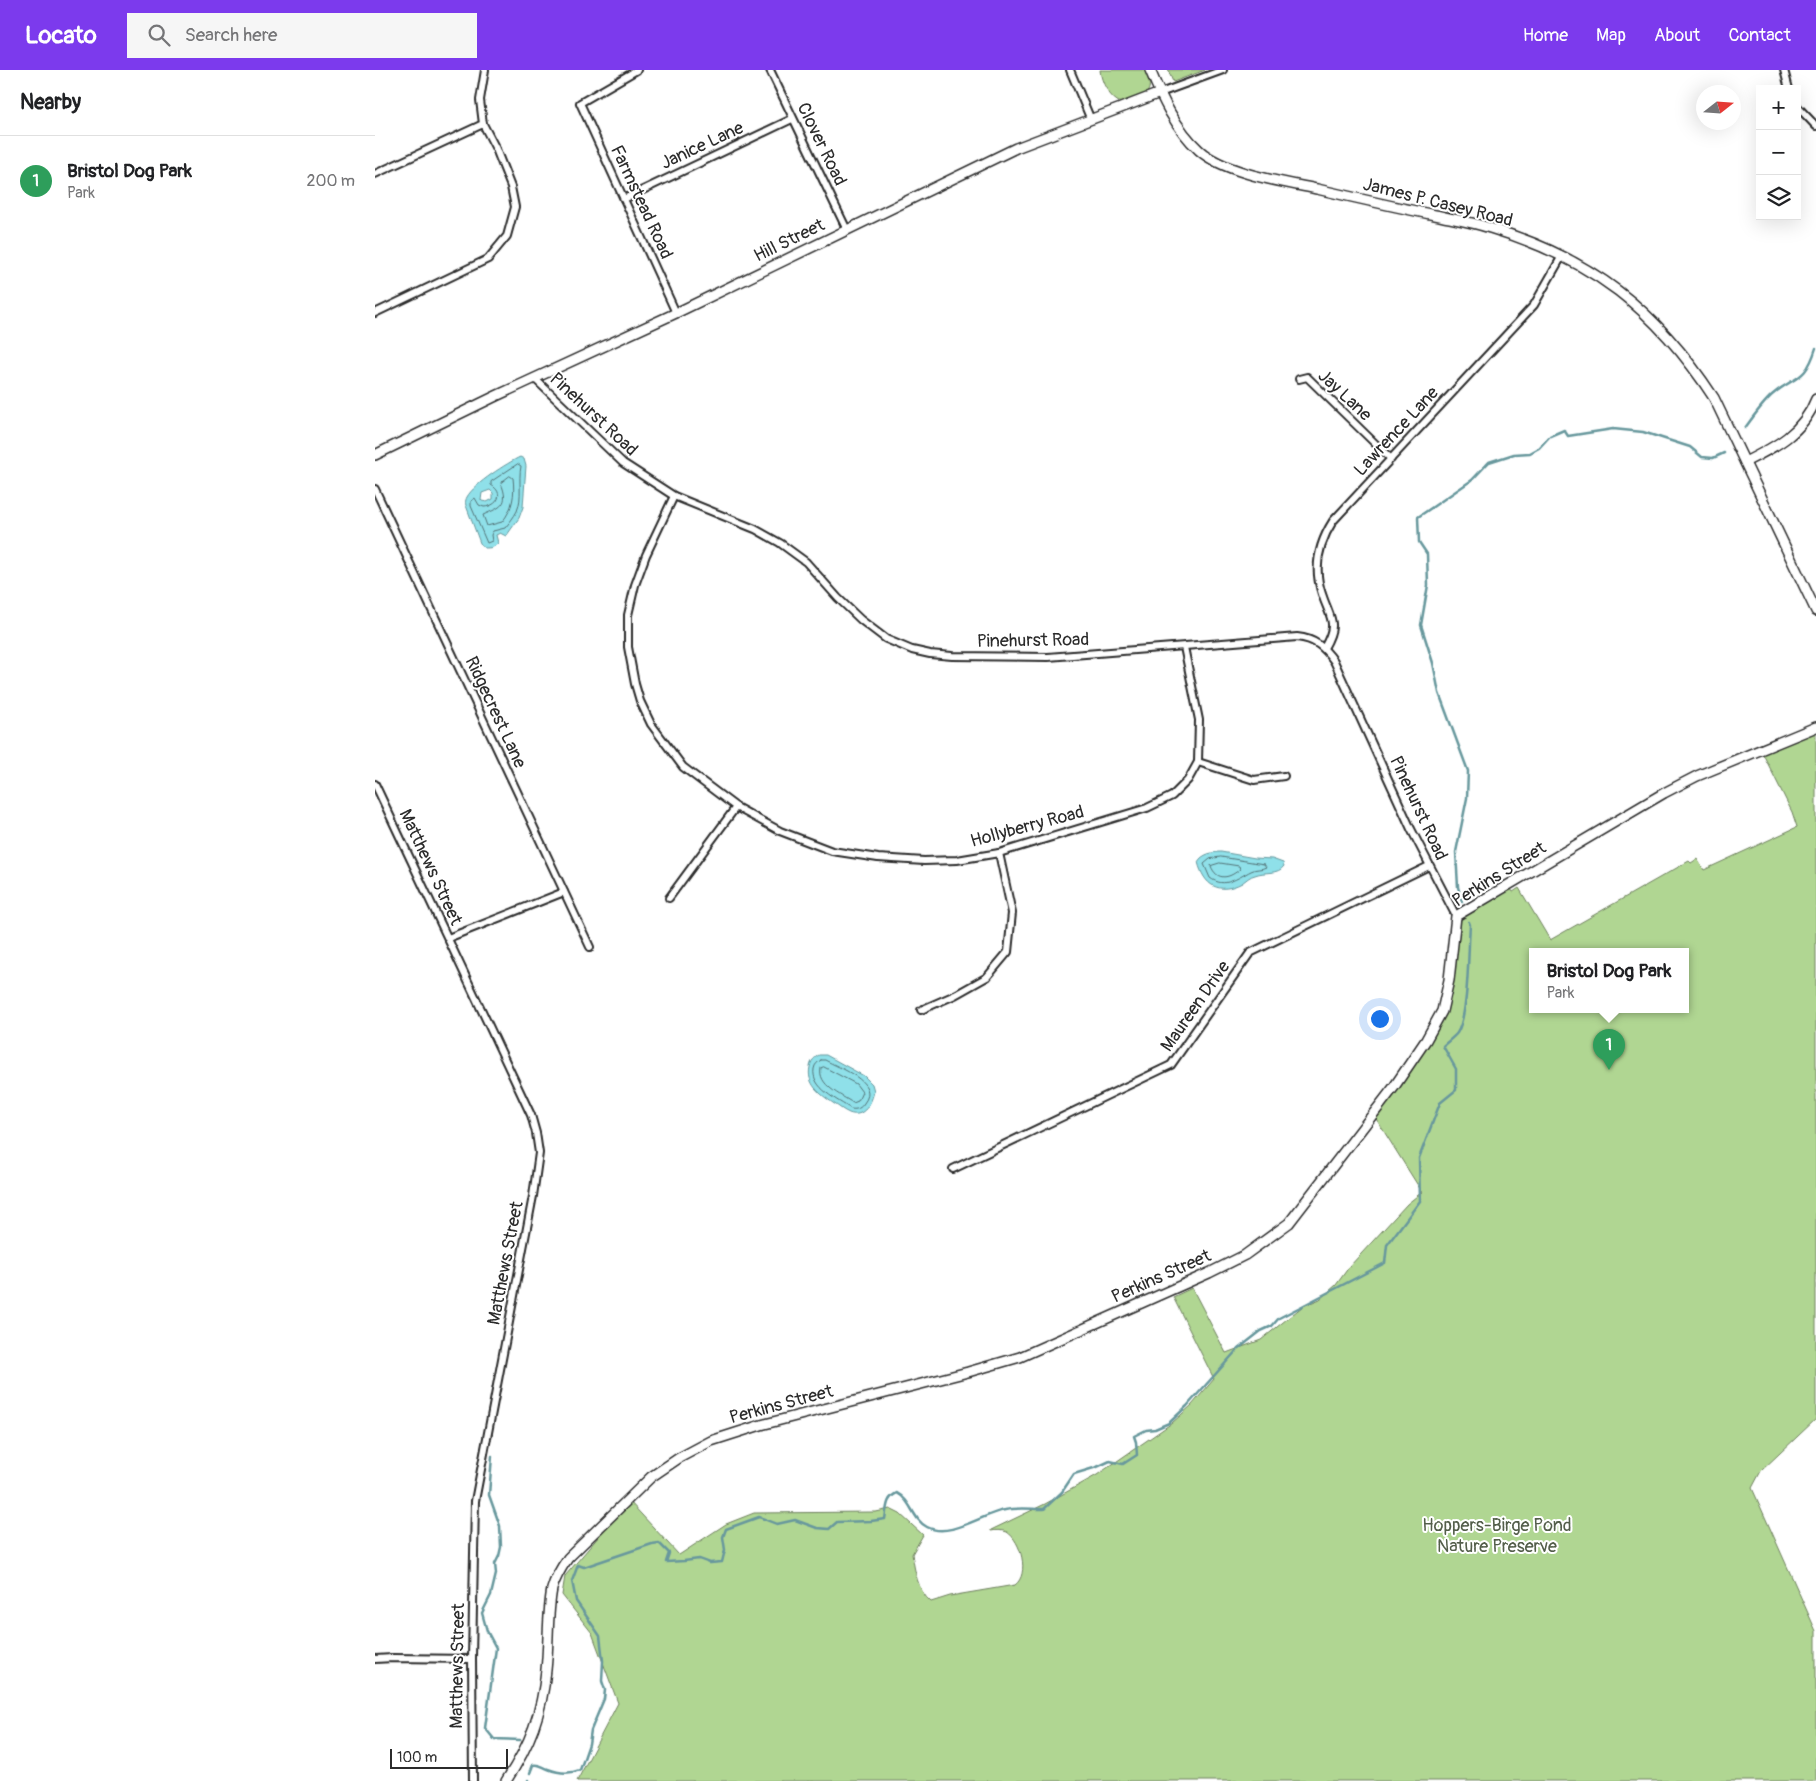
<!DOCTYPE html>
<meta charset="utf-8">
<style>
body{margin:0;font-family:Pangolin,sans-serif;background:#f6f6f6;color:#202124}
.controls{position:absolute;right:15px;top:15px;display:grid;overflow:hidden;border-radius:0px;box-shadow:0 5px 20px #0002}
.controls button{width:45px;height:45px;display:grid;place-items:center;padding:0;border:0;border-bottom:1px solid #e0e0e0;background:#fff;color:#202124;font:25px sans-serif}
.compass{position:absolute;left:1321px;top:15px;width:45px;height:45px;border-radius:50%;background:#fff;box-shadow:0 5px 20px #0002;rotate:73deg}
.scale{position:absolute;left:15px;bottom:12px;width:118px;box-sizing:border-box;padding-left:5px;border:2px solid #2b2b2b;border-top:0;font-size:14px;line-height:18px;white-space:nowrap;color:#2b2b2b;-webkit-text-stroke:4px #fff;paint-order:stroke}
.you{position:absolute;left:1004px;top:948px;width:18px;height:18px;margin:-12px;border:4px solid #fff;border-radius:50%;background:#1a73e8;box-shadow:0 0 0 8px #1a73e833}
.badge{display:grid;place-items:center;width:32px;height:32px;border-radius:50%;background:#7c3aed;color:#fff;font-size:16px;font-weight:700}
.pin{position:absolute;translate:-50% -41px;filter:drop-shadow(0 1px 2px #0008)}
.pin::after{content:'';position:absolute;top:26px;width:18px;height:15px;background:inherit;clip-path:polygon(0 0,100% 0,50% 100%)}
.popup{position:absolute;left:1154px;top:878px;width:160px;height:65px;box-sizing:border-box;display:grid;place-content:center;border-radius:0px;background:#fff;filter:drop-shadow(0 1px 4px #0005);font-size:16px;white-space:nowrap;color:#757577}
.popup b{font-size:19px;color:#202124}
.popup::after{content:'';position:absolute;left:50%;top:100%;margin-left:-10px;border:10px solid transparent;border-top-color:#fff}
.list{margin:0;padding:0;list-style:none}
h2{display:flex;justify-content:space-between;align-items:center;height:65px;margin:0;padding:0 20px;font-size:21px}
h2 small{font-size:16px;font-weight:400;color:#757577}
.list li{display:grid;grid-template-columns:32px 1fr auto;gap:15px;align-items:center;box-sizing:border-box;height:90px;padding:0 20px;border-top:1px solid #e0e0e0}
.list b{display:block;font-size:19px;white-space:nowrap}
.list p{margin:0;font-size:16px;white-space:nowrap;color:#757577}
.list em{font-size:16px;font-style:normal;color:#757577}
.icon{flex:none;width:28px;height:28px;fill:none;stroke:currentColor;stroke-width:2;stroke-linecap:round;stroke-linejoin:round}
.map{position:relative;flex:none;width:1441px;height:1711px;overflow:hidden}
header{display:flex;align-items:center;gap:30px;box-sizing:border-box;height:70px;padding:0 25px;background:#7c3aed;color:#fff}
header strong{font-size:24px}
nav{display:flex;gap:28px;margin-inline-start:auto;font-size:18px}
.search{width:350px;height:45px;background:#f6f6f6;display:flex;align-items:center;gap:12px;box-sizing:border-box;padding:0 18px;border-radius:0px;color:#757577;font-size:19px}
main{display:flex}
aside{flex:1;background:#fff}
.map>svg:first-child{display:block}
</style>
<header>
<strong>Locato</strong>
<div class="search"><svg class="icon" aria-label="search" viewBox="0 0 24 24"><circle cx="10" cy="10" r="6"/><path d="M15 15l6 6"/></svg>Search here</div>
<nav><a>Home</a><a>Map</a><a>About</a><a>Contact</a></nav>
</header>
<main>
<aside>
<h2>Nearby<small></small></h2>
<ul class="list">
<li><span class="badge" style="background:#2e9e5b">1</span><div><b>Bristol Dog Park</b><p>Park</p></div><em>200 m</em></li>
</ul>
</aside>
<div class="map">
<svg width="1441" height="1711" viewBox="0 0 1441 1711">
<rect width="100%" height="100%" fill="#fff"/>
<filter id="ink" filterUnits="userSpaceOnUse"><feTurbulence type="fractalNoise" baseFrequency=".02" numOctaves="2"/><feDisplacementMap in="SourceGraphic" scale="10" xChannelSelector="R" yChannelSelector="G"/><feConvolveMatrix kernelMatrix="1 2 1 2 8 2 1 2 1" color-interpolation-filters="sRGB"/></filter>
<g filter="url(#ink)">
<!-- green -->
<g fill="#b0d692" stroke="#6e805e" fill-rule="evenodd">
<path d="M725,0h45c12,27 -2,25 -24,33 -11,-4 -20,-21 -21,-33z"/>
<polygon points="793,0 830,0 798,12"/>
<path d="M1441,654v695l-55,52 -9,17 64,143v150h-1239l41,-78 -26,-70 -30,-38 3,-19 64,-75 50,54 47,-31 28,-11 122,-1 14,-3 10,5 23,21 -11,19c3,17 5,36 19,48l19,-6 65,-11c15,-11 6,-44 -8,-53 -5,-2 -11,-2 -16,-1v-1l54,-26 52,-29 75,-52 20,-18 22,-26 -41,-82 19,-9 34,65 35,-13 42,-34 17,-7 16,-14 13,-18 58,-63 15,-12 -49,-78 69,-103 14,-95 53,-30 4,6 6,-4 31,52 139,-79 2,2 6,-4 7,11 93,-43 -5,-15 -31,-62zM1158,881h152v58h-152z"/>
</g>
<!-- water -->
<g fill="#8fe0e9" stroke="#67989d" fill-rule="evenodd">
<path d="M145,387l4,2 2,7 -3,41 -4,11 -12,17 -1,1 -6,-3 -4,2 2,8c-4,5 -8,5 -14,5l-4,-5 -13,-35c-2,-4 -2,-7 0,-11 7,-13 40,-34 53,-40zM115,420l3,3v6l-6,3 -5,-1 -1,-1 1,-7z"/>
<path d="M846,782l34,6 17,1 11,4 1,3c-6,9 -19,5 -29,9 -5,1 -9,5 -13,8 -23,12 -38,3 -44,-21 4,-8 15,-10 23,-10z"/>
<path d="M444,985h7l38,21 8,8 2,7c-2,11 -10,28 -25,22 -5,-2 -11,-7 -16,-10 -13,-9 -27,-19 -23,-36 1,-6 4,-9 9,-12z"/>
</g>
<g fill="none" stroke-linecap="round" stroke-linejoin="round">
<!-- shore -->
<g stroke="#537377" stroke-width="1">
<path d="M143,394l3,2c-3,15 2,31 -4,45 -3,6 -8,12 -12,17l-12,3 -2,4 1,6 -5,2 -16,-37v-5l4,-3 4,7 5,2c14,-1 21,-14 7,-22v-3z"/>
<path d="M135,406l3,2c2,16 0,31 -11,44l-15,4 -4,-11c18,-8 27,-10 18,-32z"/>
<path d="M846,787l43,7 2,3c-5,3 -10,1 -15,4 -14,7 -26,18 -41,7l-6,-14 6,-5z"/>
<path d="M845,793l19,3 1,3c-10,9 -23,13 -29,-3z"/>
<path d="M446,990h4c14,8 56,22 39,43 -3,5 -7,7 -13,6 -13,-9 -40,-21 -37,-40 1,-5 3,-6 7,-9z"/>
<path d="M449,997l32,17 6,8 -4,9 -5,2c-12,-8 -36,-18 -32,-35z"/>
</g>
<!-- stream -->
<g stroke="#67989d" stroke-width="2.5">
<path d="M1370,358c8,-11 17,-24 27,-33 23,-20 33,-12 44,-47"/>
<polyline points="1087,832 1083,817 1081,782 1092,728 1093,701 1064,623 1058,593 1046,555 1053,515 1052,484 1044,472 1043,447 1097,410 1114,392 1139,384 1155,383 1164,378 1175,366 1189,360 1193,366 1238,359 1268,362 1315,377 1327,387 1338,388 1349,383"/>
<polyline points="117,1386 114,1425 125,1456 126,1477 124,1486 120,1494 121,1504 116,1525 107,1543 112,1561 121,1578 110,1658 119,1669 145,1670"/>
<path d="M155,1703l3,-8c7,-1 9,2 15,4 10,4 22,5 32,1l9,-26 2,-14 13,-31 1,-9 -3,-9 1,-20 -3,-25 -24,-35 -4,-20 6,-16 6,2 68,-23 7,-1 10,10 -3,9 18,-1 15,-2 11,4 12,-1 3,-12 -2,-13 3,-8 33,-12 18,7 18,-4 22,8 12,1 8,-7 34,-1 14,-2c2,-12 1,-21 12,-26 14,7 16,27 30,34 23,12 55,-13 78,-17 12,-3 26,-1 39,-1l18,-17 12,-18 23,-7 13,-6 13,3 14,-9 -1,-13 -2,-6 12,-6 9,-1 14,-6 18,-17 51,-57 23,-18 11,-5 7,-8 106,-55 2,-18 33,-44 -1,-43 21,-55 16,-13v-21l-13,-23c4,-4 10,-8 14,-13 12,-18 11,-84 13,-108l-1,-3"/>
<polyline points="153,1711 153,1710"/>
</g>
<!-- street casing -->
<g stroke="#2b2b2b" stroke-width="10">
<g id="street">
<polyline points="262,0 205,33 301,243"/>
<polyline points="395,0 472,160"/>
<polyline points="695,0 716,50"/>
<polyline points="1409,0 1414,19"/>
<polyline points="785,23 848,0"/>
<polyline points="1422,36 1441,56"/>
<polyline points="0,104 108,54"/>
<polyline points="249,129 417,49"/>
<polyline points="0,243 113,189 132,166 140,137 136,117 121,79 108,54 105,30 110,0"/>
<path d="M159,308l89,85 51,33 81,33 25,14 26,19 32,36 23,22 25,19 26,11 18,4 22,2 96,1 249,-20c18,2 27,10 37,24l77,168 45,87"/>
<polyline points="924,309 932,307 1016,389"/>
<polyline points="0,419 215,877"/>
<polyline points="299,426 271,485 260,515 253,545 253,577 260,614 265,631 276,654 308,697 361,737 405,761 457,781 503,788 549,791 582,790 624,783 772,738 797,726 813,710 823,692 824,650 809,577"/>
<path d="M949,578c15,-26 6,-29 -2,-54 -9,-26 -3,-51 11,-73l201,-216 28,-49"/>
<polyline points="823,692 879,710 909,706"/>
<polyline points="0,714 156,1045 161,1063 164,1083 158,1126 100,1431 97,1589 98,1711"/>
<polyline points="294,828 361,737"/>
<polyline points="73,868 189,822"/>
<polyline points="546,940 580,925 612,907 633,882 637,843 624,783"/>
<polyline points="578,1099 796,995 875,883 1054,796"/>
<polyline points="0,1589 18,1588 97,1589"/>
</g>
</g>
<!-- secondary casing -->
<g stroke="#2b2b2b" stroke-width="12">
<g id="secondary">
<path d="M775,0c12,29 26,59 49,80 25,23 84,32 118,39 39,9 78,18 118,26 18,4 37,7 55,13 101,30 167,82 224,170l102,213"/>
<polyline points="0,385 121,326 301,243 641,78 785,23"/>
<path d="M1370,392c30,-15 58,-29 71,-63"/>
<path d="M131,1711c24,-36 36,-68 40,-111 3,-26 1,-55 6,-81 3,-11 9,-21 16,-31l83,-81 28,-19 32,-17 50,-16 207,-53 52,-15 189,-84 36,-18 44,-32 105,-136 32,-47 16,-29 7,-31 7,-64 208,-123 33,-17 119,-49"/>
</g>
</g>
<!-- street -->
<use href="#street" stroke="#fff" stroke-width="6"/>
<!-- secondary -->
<use href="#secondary" stroke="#fff" stroke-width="9"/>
</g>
</g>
<g text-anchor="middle" stroke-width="4" stroke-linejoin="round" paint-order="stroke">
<!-- street labels -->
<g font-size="18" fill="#2b2b2b" stroke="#fff">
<text transform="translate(447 74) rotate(64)" y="6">Clover Road</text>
<text transform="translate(327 75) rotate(-25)" y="6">Janice Lane</text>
<text transform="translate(267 132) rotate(65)" y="6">Farmstead Road</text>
<text transform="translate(1063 132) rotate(14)" y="6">James P. Casey Road</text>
<text transform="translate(414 170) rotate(-26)" y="6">Hill Street</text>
<text transform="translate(970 325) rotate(43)" y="6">Jay Lane</text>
<text transform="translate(219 344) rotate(43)" y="6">Pinehurst Road</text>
<text transform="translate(1021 361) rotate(-47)" y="6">Lawrence Lane</text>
<text transform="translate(658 570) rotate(-1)" y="6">Pinehurst Road</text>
<text transform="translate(121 642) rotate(65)" y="6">Ridgecrest Lane</text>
<text transform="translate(1044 738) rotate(65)" y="6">Pinehurst Road</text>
<text transform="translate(652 756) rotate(-15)" y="6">Hollyberry Road</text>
<text transform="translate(56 797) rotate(65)" y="6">Matthews Street</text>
<text transform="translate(1124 804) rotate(-32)" y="6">Perkins Street</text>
<text transform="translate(820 936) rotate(-55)" y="6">Maureen Drive</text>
<text transform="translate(130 1193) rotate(-79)" y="6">Matthews Street</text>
<text transform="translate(786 1206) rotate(-24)" y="6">Perkins Street</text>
<text transform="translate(406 1334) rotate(-15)" y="6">Perkins Street</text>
<text transform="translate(82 1596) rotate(-89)" y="6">Matthews Street</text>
</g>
<!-- park labels -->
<g font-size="18" fill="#535e4a" stroke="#fff">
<text x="1122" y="1461">Hoppers-Birge Pond<tspan x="1122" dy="21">Nature Preserve</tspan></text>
</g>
</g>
</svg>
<div class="controls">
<button>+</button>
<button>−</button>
<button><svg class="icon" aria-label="layers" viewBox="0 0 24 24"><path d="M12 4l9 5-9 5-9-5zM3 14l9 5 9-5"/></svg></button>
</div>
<svg class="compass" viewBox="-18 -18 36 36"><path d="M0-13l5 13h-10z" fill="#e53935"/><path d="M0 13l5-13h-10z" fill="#757577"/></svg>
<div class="scale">100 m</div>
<div class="you"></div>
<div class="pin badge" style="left:1234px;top:1000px;background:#2e9e5b">1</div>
<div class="popup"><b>Bristol Dog Park</b>Park</div>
</div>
</main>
